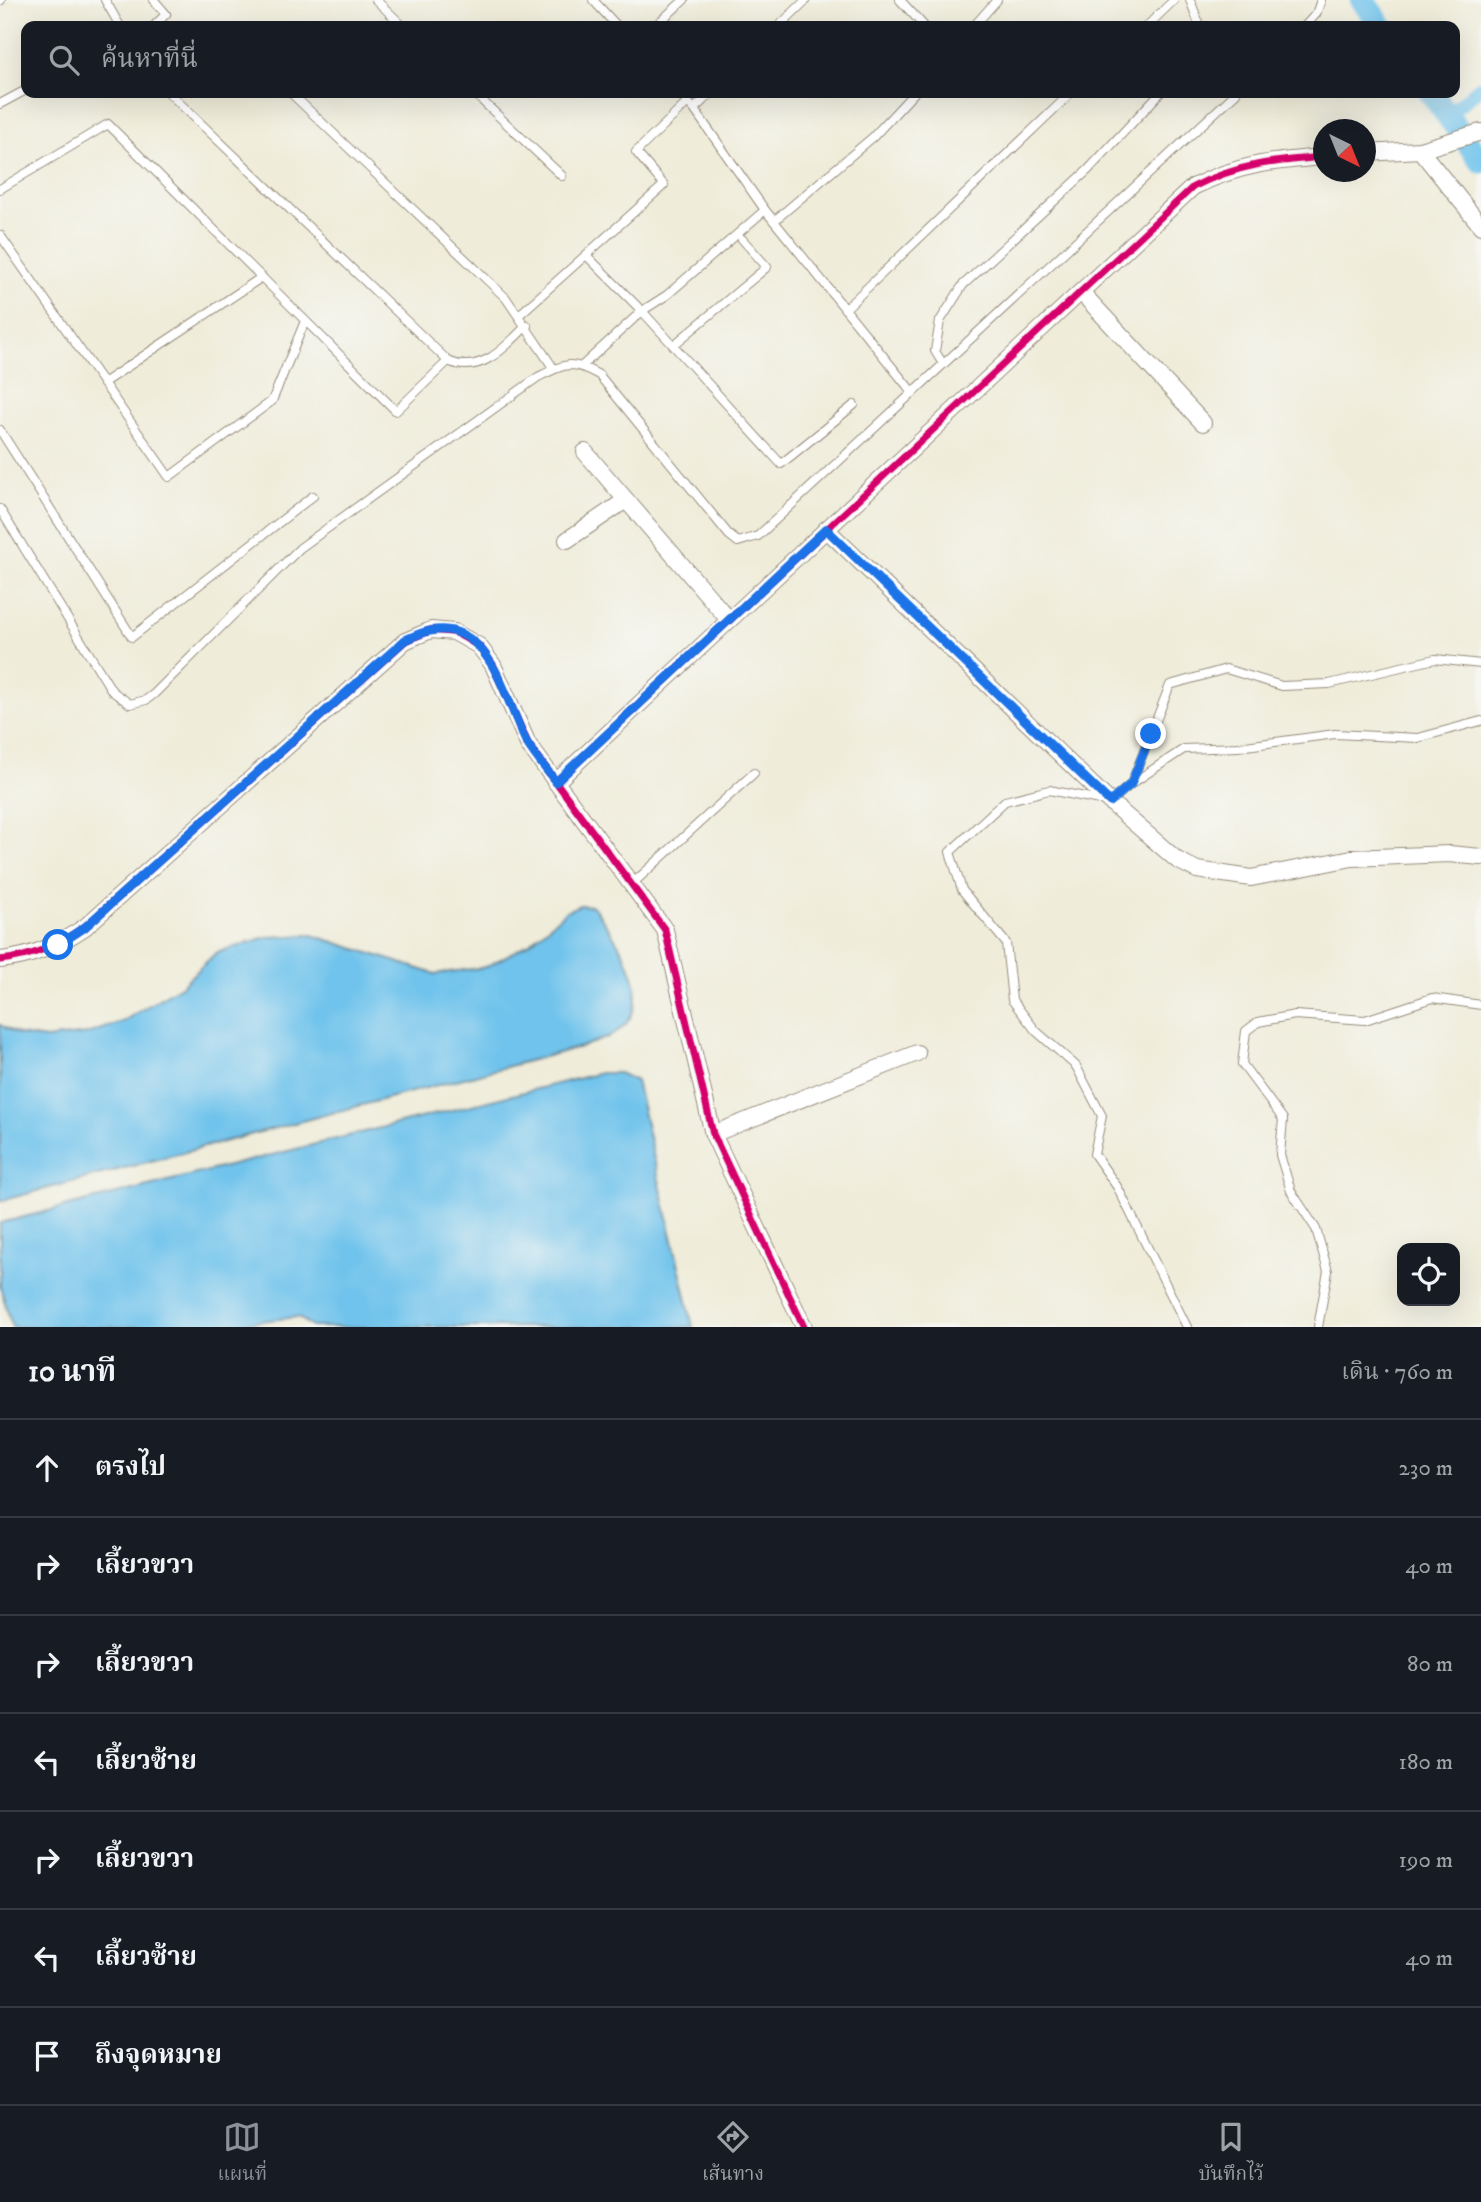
<!DOCTYPE html>
<html lang="th">
<meta charset="utf-8">
<style>
body{margin:0;font-family:"IM FELL DW Pica","Noto Serif Thai",serif;background:#20242c;color:#f1f3f6}
.controls{position:absolute;right:21px;bottom:21px;display:grid;overflow:hidden;border-radius:14px;box-shadow:0 7px 28px #0002}
.controls button{width:63px;height:63px;display:grid;place-items:center;padding:0;border:0;border-bottom:2px solid #363941;background:#171b24;color:#f1f3f6;font:35px sans-serif}
.compass{position:absolute;left:1313px;top:119px;width:63px;height:63px;border-radius:50%;background:#171b24;box-shadow:0 7px 28px #0002;rotate:137deg}
.stop{position:absolute;width:21px;height:21px;margin:-16px;border:5px solid #1a73e8;border-radius:50%;background:#fff}
.stop.end{background:#1a73e8;border-color:#fff;box-shadow:0 2px 7px #0008}
.list{margin:0;padding:0;list-style:none}
h2{display:flex;justify-content:space-between;align-items:center;height:91px;margin:0;padding:0 28px;font-size:30px}
h2 small{font-size:23px;font-weight:400;color:#9ea1a6}
.list li{display:grid;grid-template-columns:46px 1fr auto;gap:21px;align-items:center;box-sizing:border-box;height:98px;padding:0 28px;border-top:2px solid #363941}
.list b{display:block;font-size:26px;white-space:nowrap}
.list em{font-size:23px;font-style:normal;color:#9ea1a6}
.icon{flex:none;width:38px;height:38px;fill:none;stroke:currentColor;stroke-width:2;stroke-linecap:round;stroke-linejoin:round}
.map{position:relative;flex:none;width:1481px;height:1327px;overflow:hidden}
.search{position:absolute;background:#171b24;box-shadow:0 7px 28px #0002;left:21px;right:21px;top:21px;height:77px;display:flex;align-items:center;gap:18px;box-sizing:border-box;padding:0 24px;border-radius:14px;color:#9ea1a6;font-size:26px}
.sheet{height:777px;background:#171b24}
nav{display:flex;justify-content:space-around;align-items:center;box-sizing:border-box;height:98px;border-top:2px solid #363941;background:#171b24;font-size:19px;color:#9ea1a6}
nav a{display:grid;justify-items:center;gap:4px}
nav .on{color:#8c9099}
.map>svg:first-child{display:block}
</style>
<div class="map">
<svg width="1481" height="1327" viewBox="0 0 1481 1327">
<rect width="100%" height="100%" fill="#f6f6f2"/>
<filter id="ink" filterUnits="userSpaceOnUse"><feTurbulence type="fractalNoise" baseFrequency=".0143" numOctaves="2"/><feDisplacementMap in="SourceGraphic" scale="14" xChannelSelector="R" yChannelSelector="G"/><feConvolveMatrix kernelMatrix="1 2 1 2 8 2 1 2 1" color-interpolation-filters="sRGB"/></filter>
<filter id="wash" filterUnits="userSpaceOnUse"><feTurbulence type="fractalNoise" baseFrequency=".00686" numOctaves="4" result="noise"/><feDisplacementMap in="SourceGraphic" scale="28" xChannelSelector="R" yChannelSelector="G"/><feGaussianBlur stdDeviation="1.57" result="paint"/><feColorMatrix in="noise" values="0 0 0 0 0 0 0 0 0 0 0 0 0 0 0 0 0 1.4 0 .05"/><feComposite in="paint" operator="in"/></filter>
<g filter="url(#wash)">
<rect width="100%" height="100%" fill="#efecd9"/>
<!-- water -->
<g fill="#70c3ec" stroke="#567685" stroke-width="2">
<path d="M580,905l13,1c23,33 69,92 24,126 -9,7 -24,10 -36,15l-581,154v-176l19,10 27,4 41,-5 35,-12 60,-37 34,-32 52,-16 44,-2 123,39 51,-7 44,-24 36,-32z"/>
<polygon points="600,1073 619,1073 636,1081 693,1327 312,1327 298,1317 204,1327 12,1327 0,1286 0,1223"/>
</g>
<g fill="none" stroke-linecap="round" stroke-linejoin="round">
<!-- canal -->
<polyline stroke="#70c3ec" stroke-width="14" points="1447,115 1481,87"/>
<!-- river -->
<g stroke="#70c3ec" stroke-width="24">
<polyline points="1362,0 1381,26"/>
<polyline points="1431,93 1481,161"/>
</g>
</g>
</g>
<g filter="url(#ink)">
<g fill="none" stroke-linecap="round" stroke-linejoin="round">
<!-- lane casing -->
<g stroke="#958b7c" stroke-width="10">
<g id="lane">
<polyline points="105,0 120,26"/>
<polyline points="154,0 166,14 154,26"/>
<polyline points="376,0 403,26"/>
<polyline points="593,0 617,26"/>
<polyline points="900,0 924,26"/>
<polyline points="1190,0 1200,26"/>
<polyline points="0,1 1,0"/>
<polyline points="655,26 684,0"/>
<polyline points="779,26 806,0"/>
<polyline points="974,26 997,0"/>
<polyline points="1147,26 1174,0"/>
<polyline points="1305,26 1316,14 1321,0"/>
<path d="M169,93l279,268c32,15 58,-14 79,-36"/>
<polyline points="291,93 506,298 554,369"/>
<polyline points="474,93 562,176"/>
<polyline points="679,93 694,109 765,210 913,393"/>
<polyline points="0,104 26,90"/>
<polyline points="694,109 711,93"/>
<polyline points="0,189 108,124 396,411 448,361"/>
<polyline points="774,221 873,137 914,93"/>
<polyline points="0,235 169,477 272,401 305,321"/>
<polyline points="587,256 642,311 667,295 765,210"/>
<polyline points="845,309 1071,93"/>
<polyline points="519,315 664,185 636,152 688,102"/>
<polyline points="675,344 767,267 742,239"/>
<polyline points="943,364 935,351 940,321 963,285 1088,170 1160,93"/>
<polyline points="582,366 642,311 781,464 854,405"/>
<polyline points="103,383 262,277"/>
<polyline points="0,430 132,637 313,496"/>
<path d="M0,509l112,182 18,13 16,-4 8,-6 146,-146 238,-171c29,-14 33,-17 61,-2l130,160 9,7 20,-6 478,-443"/>
<polyline points="1131,784 1170,685 1226,669 1282,686 1329,684 1435,659 1481,664"/>
<polyline points="631,885 754,773"/>
<polyline points="1187,1327 1118,1188 1094,1154 1102,1116 1076,1066 1036,1031 1012,1000 1006,943 962,890 950,852 1005,801 1049,790 1110,802 1131,784 1184,749 1238,747 1335,734 1418,738 1481,721"/>
<polyline points="1318,1327 1328,1271 1316,1229 1291,1191 1280,1155 1283,1119 1242,1064 1246,1031 1258,1022 1295,1015 1365,1020 1432,998 1481,1005"/>
</g>
</g>
<!-- street casing -->
<g stroke="#958b7c" stroke-width="18">
<g id="street">
<polyline points="1420,150 1481,226"/>
<polyline points="1366,153 1420,150 1481,132"/>
<polyline points="1081,292 1203,423"/>
<polyline points="585,452 729,620"/>
<polyline points="826,529 1110,802 1177,860 1197,870 1251,878 1352,858 1449,854 1481,857"/>
<polyline points="567,540 626,500"/>
<path d="M556,782l637,-595c45,-23 81,-26 131,-30"/>
<path d="M0,960c32,-3 58,-15 85,-33l320,-286 26,-11 23,2 25,14 14,19 35,79 137,186 48,204 91,193"/>
<polyline points="713,1134 917,1053"/>
</g>
</g>
<!-- lane -->
<use href="#lane" stroke="#fff" stroke-width="8"/>
<!-- street -->
<use href="#street" stroke="#fff" stroke-width="16"/>
<!-- cycleway casing -->
<g stroke="#f6f6f2" stroke-width="11">
<g id="cycleway">
<path d="M556,782l637,-595c45,-23 81,-26 131,-30"/>
<path d="M0,960c32,-3 58,-15 85,-33l320,-286 26,-11 23,2 25,14 14,19 35,79 137,186 48,204 91,193"/>
</g>
</g>
<!-- cycleway -->
<use href="#cycleway" stroke="#d6006c" stroke-width="7"/>
</g>
</g>
<g fill="none" stroke-linecap="round" stroke-linejoin="round" filter="url(#ink)">
<!-- route -->
<path stroke="#1a73e8" stroke-width="9" d="M58,945l27,-18 320,-287c8,-3 16,-8 25,-9 61,-13 76,73 97,112 8,13 19,26 29,39l270,-253 284,273 21,-18 20,-50"/>
</g>
</svg>
<div class="controls">
<button><svg class="icon" aria-label="locate" viewBox="0 0 24 24"><circle cx="12" cy="12" r="6"/><path d="M12 2v4M12 18v4M2 12h4M18 12h4"/></svg></button>
</div>
<svg class="compass" viewBox="-18 -18 36 36"><path d="M0-13l5 13h-10z" fill="#e53935"/><path d="M0 13l5-13h-10z" fill="#9ea1a6"/></svg>
<div class="stop" style="left:58px;top:945px"></div>
<div class="stop end" style="left:1151px;top:734px"></div>
<div class="search"><svg class="icon" aria-label="search" viewBox="0 0 24 24"><circle cx="10" cy="10" r="6"/><path d="M15 15l6 6"/></svg>ค้นหาที่นี่</div>
</div>
<section class="sheet">
<h2>10 นาที<small>เดิน · 760 m</small></h2>
<ul class="list">
<li><svg class="icon" aria-label="ahead" viewBox="0 0 24 24"><path d="M12 20V5M6 11l6-6 6 6"/></svg><div><b>ตรงไป</b></div><em>230 m</em></li>
<li><svg class="icon" aria-label="right" viewBox="0 0 24 24"><path d="M7 20v-9h11M14 6l5 5-5 5"/></svg><div><b>เลี้ยวขวา</b></div><em>40 m</em></li>
<li><svg class="icon" aria-label="right" viewBox="0 0 24 24"><path d="M7 20v-9h11M14 6l5 5-5 5"/></svg><div><b>เลี้ยวขวา</b></div><em>80 m</em></li>
<li><svg class="icon" aria-label="left" viewBox="0 0 24 24"><path d="M17 20v-9H6M10 6l-5 5 5 5"/></svg><div><b>เลี้ยวซ้าย</b></div><em>180 m</em></li>
<li><svg class="icon" aria-label="right" viewBox="0 0 24 24"><path d="M7 20v-9h11M14 6l5 5-5 5"/></svg><div><b>เลี้ยวขวา</b></div><em>190 m</em></li>
<li><svg class="icon" aria-label="left" viewBox="0 0 24 24"><path d="M17 20v-9H6M10 6l-5 5 5 5"/></svg><div><b>เลี้ยวซ้าย</b></div><em>40 m</em></li>
<li><svg class="icon" aria-label="arrive" viewBox="0 0 24 24"><path d="M6 21V4h12l-3 4 3 4H6"/></svg><div><b>ถึงจุดหมาย</b></div></li>
</ul>
</section>
<nav>
<a class="on"><svg class="icon" aria-label="map" viewBox="0 0 24 24"><path d="M3 6l6-2 6 2 6-2v14l-6 2-6-2-6 2zM9 4v14M15 6v14"/></svg>แผนที่</a>
<a><svg class="icon" aria-label="directions" viewBox="0 0 24 24"><path d="M12 3l9 9-9 9-9-9zM9 14v-3h6M13 9l2 2-2 2"/></svg>เส้นทาง</a>
<a><svg class="icon" aria-label="saved" viewBox="0 0 24 24"><path d="M7 4h10v16l-5-4-5 4z"/></svg>บันทึกไว้</a>
</nav>
